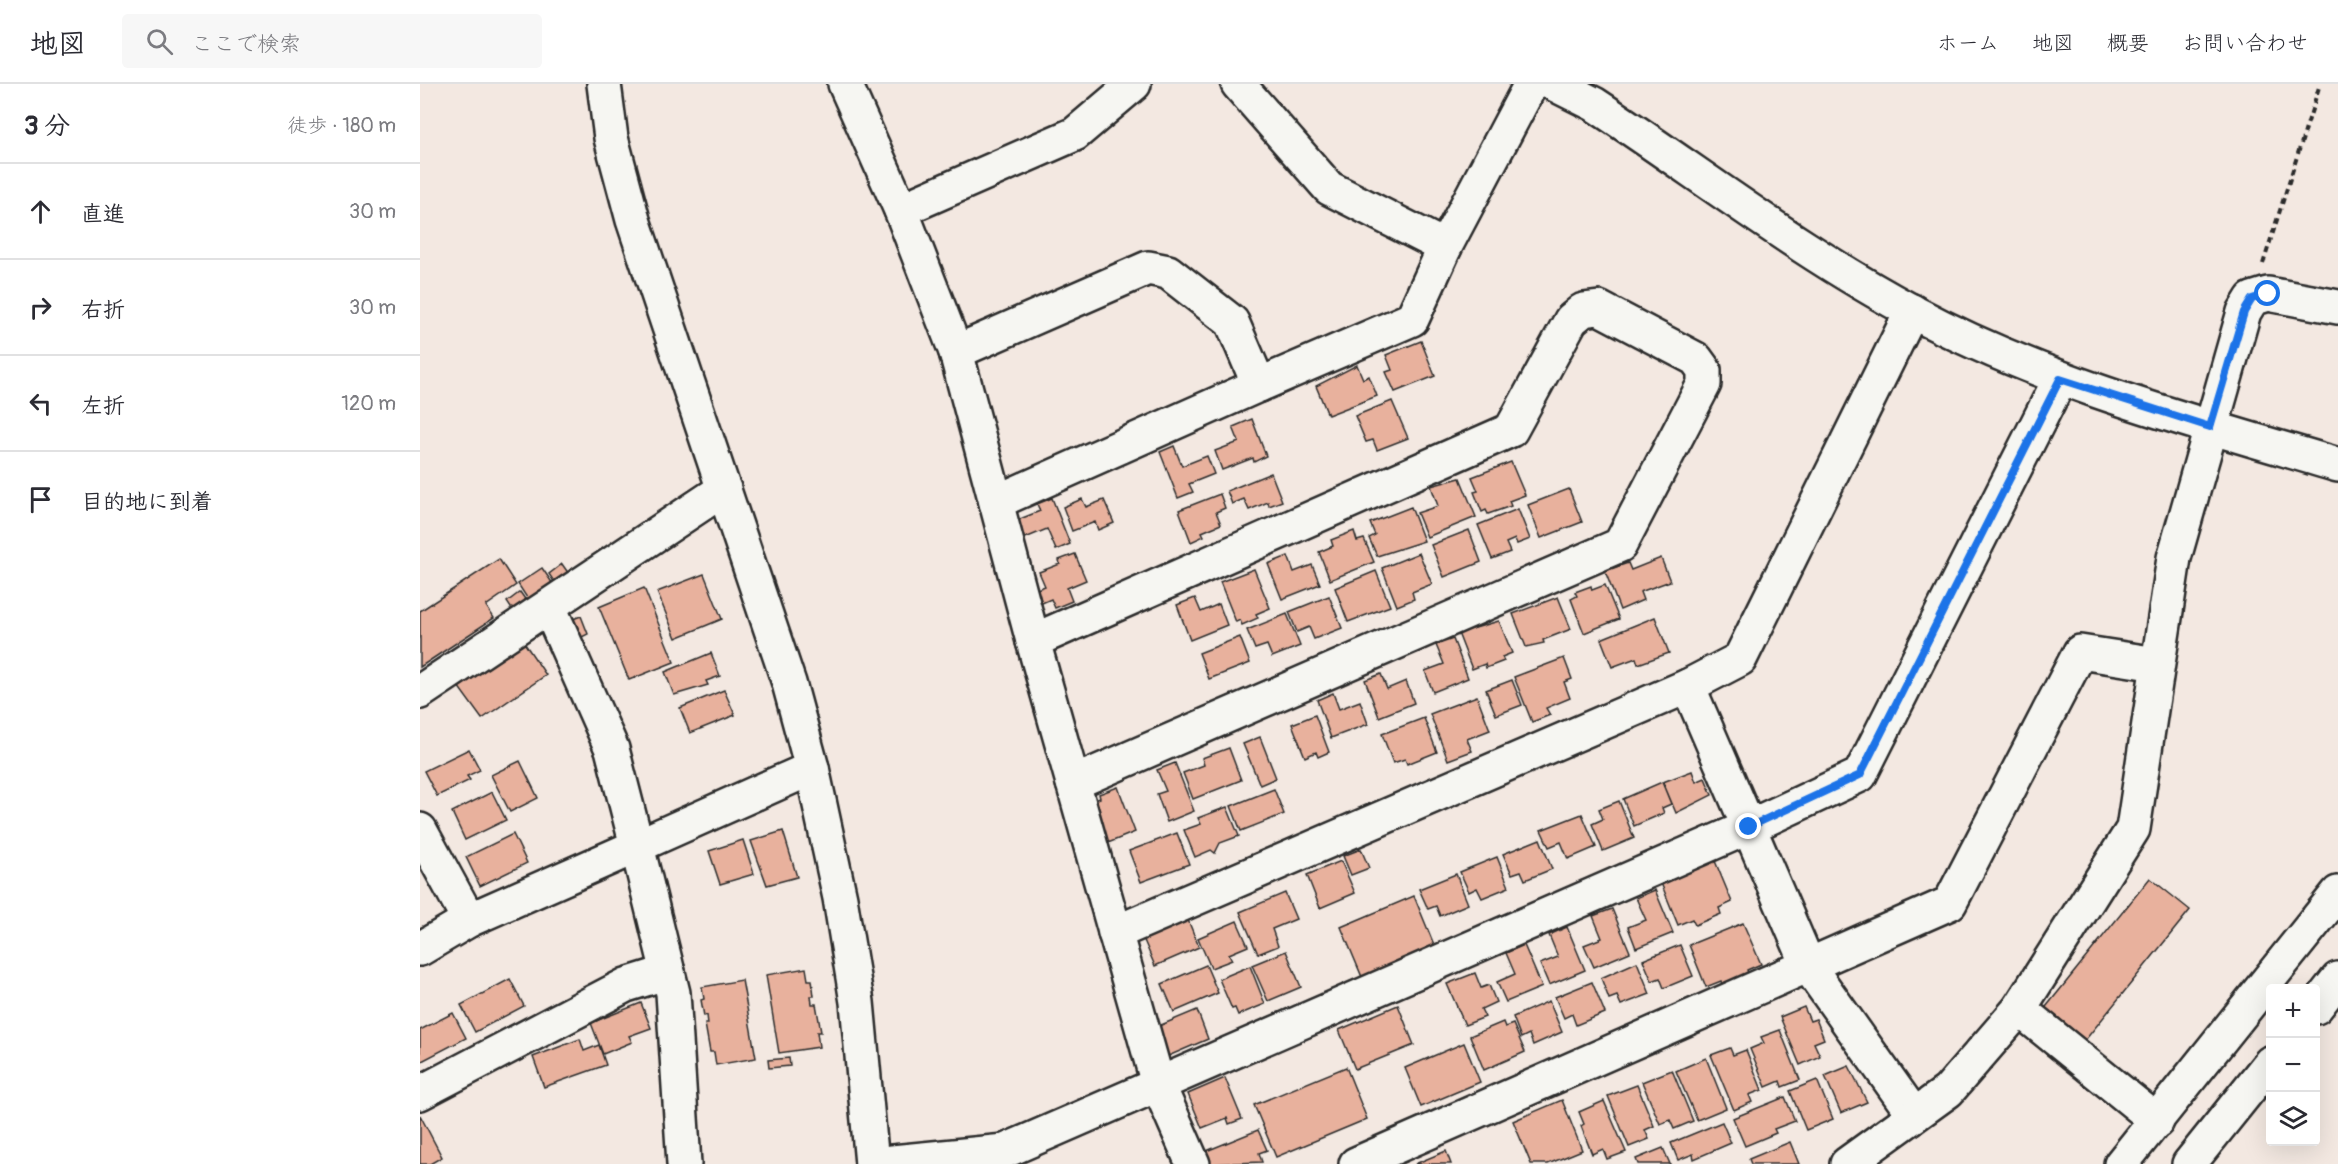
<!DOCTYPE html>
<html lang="ja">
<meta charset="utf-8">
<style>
body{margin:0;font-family:Pangolin,"Klee One",sans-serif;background:#f7f7f7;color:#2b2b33}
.controls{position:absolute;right:18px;bottom:18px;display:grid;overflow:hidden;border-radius:6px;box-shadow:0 6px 24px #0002}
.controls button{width:54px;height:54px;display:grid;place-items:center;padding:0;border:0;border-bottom:2px solid #e1e1e2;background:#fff;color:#2b2b33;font:30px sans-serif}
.stop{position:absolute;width:18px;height:18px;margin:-14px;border:4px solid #1a73e8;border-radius:50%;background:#fff}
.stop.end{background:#1a73e8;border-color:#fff;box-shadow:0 2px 6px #0008}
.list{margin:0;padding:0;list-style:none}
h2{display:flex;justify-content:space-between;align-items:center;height:78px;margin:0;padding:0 24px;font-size:26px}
h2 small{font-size:20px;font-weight:400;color:#7c7c81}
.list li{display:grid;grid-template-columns:39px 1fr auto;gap:18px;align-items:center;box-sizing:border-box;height:96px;padding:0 24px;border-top:2px solid #e1e1e2}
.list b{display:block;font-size:22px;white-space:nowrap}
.list em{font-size:20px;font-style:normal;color:#7c7c81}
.icon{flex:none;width:33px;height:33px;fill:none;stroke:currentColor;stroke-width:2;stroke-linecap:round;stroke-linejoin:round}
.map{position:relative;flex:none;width:1918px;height:1080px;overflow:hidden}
header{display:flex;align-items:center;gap:36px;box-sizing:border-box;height:84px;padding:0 30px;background:#fff;border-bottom:2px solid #e1e1e2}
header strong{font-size:28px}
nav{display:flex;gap:33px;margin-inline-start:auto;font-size:21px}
.search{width:420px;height:54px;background:#f7f7f7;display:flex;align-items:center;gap:15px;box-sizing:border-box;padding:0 21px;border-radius:6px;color:#7c7c81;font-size:22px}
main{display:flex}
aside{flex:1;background:#fff}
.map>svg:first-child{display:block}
</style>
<header>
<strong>地図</strong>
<div class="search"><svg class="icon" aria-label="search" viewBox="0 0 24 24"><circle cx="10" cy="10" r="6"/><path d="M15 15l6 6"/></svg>ここで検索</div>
<nav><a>ホーム</a><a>地図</a><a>概要</a><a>お問い合わせ</a></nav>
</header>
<main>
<aside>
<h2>3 分<small>徒歩 · 180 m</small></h2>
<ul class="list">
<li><svg class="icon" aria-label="ahead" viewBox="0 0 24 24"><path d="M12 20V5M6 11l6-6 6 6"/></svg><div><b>直進</b></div><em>30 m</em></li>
<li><svg class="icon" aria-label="right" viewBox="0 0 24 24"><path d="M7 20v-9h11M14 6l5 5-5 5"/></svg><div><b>右折</b></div><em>30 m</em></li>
<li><svg class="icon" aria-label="left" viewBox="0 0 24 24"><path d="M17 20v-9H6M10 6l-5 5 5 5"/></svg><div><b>左折</b></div><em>120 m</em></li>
<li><svg class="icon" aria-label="arrive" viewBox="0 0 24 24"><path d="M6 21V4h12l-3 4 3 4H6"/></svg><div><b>目的地に到着</b></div></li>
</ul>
</aside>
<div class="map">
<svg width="1918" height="1080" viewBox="0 0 1918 1080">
<rect width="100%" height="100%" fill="#f3e8e1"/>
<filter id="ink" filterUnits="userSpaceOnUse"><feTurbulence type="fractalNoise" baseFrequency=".0167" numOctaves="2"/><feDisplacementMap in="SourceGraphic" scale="12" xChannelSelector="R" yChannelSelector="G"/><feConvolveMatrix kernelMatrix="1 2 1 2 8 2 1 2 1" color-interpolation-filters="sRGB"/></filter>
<g filter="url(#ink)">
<!-- building -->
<g fill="#e8b19d" stroke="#2b2b2b" stroke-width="1.5">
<polygon points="1001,257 1015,292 975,308 966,288 972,286 966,271"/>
<polygon points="937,281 943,295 949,292 957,312 908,331 896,302"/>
<polygon points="972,317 988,354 957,366 953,356 946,358 935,332"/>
<polygon points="832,335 846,372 834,378 833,374 802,386 795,367 819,358 813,343"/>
<polygon points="754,362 762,382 787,372 794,390 769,400 773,408 758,414 740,368"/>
<polygon points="1091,378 1105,411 1089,417 1091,422 1068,430 1066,426 1062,428 1054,408 1058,407 1052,393"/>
<polygon points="851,389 862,417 849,422 848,418 829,426 824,415 812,420 807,407"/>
<polygon points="1040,394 1056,433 1007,453 997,429 1018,422 1011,402"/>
<polygon points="1149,405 1162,438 1121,454 1108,421"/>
<polygon points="800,410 805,424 796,428 801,440 782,448 784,452 771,458 759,426"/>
<polygon points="632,414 650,460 636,466 627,445 603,455 595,437 620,427 617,420"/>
<polygon points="662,415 666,423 684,416 694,439 678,446 675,438 652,447 643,423"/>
<polygon points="991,423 1004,457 957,472 949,454 955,451 950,439"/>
<polygon points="1098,425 1110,455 1097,460 1095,455 1086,459 1090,468 1072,475 1058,441"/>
<polygon points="1049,446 1061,478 1024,493 1011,461"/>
<polygon points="934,447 937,457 944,455 954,478 910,496 899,468 913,462 911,456"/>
<polygon points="999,469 1012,500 992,508 994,515 977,522 962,484"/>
<polygon points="655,470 666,496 647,504 652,517 635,524 631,515 622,519 617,505 625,502 619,488 640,480 639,476"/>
<polygon points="868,472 874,488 892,481 900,500 862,515 848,480"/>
<polygon points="1241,474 1250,497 1220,508 1223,516 1200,526 1185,487 1208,479 1211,486"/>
<polygon points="79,475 96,501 66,522 74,534 0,583 0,527"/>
<polygon points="142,480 149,490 135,499 129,490"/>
<polygon points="122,484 133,500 109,517 98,500"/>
<polygon points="834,485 850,524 836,530 838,534 822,541 820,536 816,538 800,498"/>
<polygon points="956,487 970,522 928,538 915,504"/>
<polygon points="284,490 302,535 256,554 237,508"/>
<polygon points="1185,501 1199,535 1164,549 1151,515 1157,512 1155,508 1171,502 1172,506"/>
<polygon points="224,504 254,578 209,596 179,523"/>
<polygon points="100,508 107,518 93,527 87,518"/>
<polygon points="909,512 922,544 894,555 889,543 877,548 869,528"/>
<polygon points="1138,513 1151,545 1123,556 1124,559 1106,563 1093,530"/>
<polygon points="775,514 781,528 799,520 807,541 770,556 757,521"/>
<polygon points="867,530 880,562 852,573 847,561 835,565 827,546"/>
<polygon points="161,532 168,550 160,554 153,535"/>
<polygon points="1235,533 1249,569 1218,580 1216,574 1192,583 1181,555"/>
<polygon points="1079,537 1092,569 1082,573 1084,577 1066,584 1065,580 1052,585 1038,549"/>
<polygon points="820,553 830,579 789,595 779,569"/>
<polygon points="1033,555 1048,594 1013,608 1005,587 1024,580 1016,561"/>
<polygon points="103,557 126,591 62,635 38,602"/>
<polygon points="291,569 300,592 286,597 288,601 254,611 245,588"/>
<polygon points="1144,574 1152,595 1144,598 1150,614 1126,624 1130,631 1112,638 1094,593"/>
<polygon points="961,590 967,605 986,597 994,619 959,633 945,596"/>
<polygon points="1092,596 1102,621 1076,631 1066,606"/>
<polygon points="304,606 315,631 270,649 260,624"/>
<polygon points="913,609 919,625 940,617 948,640 911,654 897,616"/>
<polygon points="1057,612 1070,646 1047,655 1052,667 1028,676 1010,630"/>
<polygon points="895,631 909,668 898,673 896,668 885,673 872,640"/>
<polygon points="1004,634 1017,668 987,680 985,675 973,679 962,650"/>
<polygon points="840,653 856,694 840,701 823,660"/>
<polygon points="809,664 821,696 773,715 763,689 784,681 782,674"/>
<polygon points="49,665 60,686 47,692 50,696 17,712 4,687"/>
<polygon points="100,677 118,714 90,728 71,691"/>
<polygon points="755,679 774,727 747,738 737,710 746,707 737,686"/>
<polygon points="1272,687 1276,698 1285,694 1292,711 1256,729 1243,698"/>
<polygon points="1242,698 1251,720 1242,724 1244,729 1214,742 1203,715"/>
<polygon points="698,703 715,748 688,759 672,717 680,714 679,710"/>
<polygon points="854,705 864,730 821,747 811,722"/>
<polygon points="72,708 86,736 45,756 32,728"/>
<polygon points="1199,717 1214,754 1183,767 1172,740 1183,735 1179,725"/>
<polygon points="807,723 819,752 800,759 795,769 791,766 775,773 764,746 781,740 778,734"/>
<polygon points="1162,730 1176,763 1148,775 1141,758 1129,763 1121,746"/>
<polygon points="363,747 377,793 347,801 331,757"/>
<polygon points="757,749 769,780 721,798 709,767"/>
<polygon points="93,750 107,779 60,802 46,773"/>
<polygon points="1120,755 1132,785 1105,796 1101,787 1092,790 1083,770"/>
<polygon points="323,756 334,790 300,800 289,767"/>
<polygon points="941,765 949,784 931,791 923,772"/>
<polygon points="1077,773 1089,803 1062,814 1057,804 1049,808 1040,788"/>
<polygon points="921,777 935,809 900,824 887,791"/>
<polygon points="1295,777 1312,818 1299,824 1301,830 1275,841 1272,835 1258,841 1241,799"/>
<polygon points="1036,790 1048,820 1020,832 1016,822 1008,825 999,805"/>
<polygon points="1730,794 1770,826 1662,960 1622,928"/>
<polygon points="1235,806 1253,849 1216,864 1208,843 1226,836 1216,814"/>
<polygon points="865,809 876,835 852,845 858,862 838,870 820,828"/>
<polygon points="994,812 1015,863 942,893 921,843"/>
<polygon points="1192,825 1210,868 1174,883 1164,861 1182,854 1173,832"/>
<polygon points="768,836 779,863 735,882 723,854"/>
<polygon points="817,837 828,862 809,870 812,876 791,884 778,854"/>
<polygon points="1323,839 1341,880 1327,886 1329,892 1303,903 1301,897 1286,903 1269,861"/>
<polygon points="1147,843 1165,886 1129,901 1120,880 1138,873 1129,851"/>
<polygon points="1104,861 1122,903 1086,918 1077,898 1095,890 1086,869"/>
<polygon points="1260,861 1273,892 1244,904 1240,894 1232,897 1223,876"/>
<polygon points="866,867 881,903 848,917 832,881"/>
<polygon points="1217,878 1230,910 1201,921 1197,912 1189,915 1181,894"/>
<polygon points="786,881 798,909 754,928 742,900"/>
<polygon points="830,882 845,920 818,931 815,924 812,925 799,895"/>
<polygon points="386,884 388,896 392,896 394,912 391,912 392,920 396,920 401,948 397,948 399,963 359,969 346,891"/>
<polygon points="1055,889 1061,904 1069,901 1076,918 1061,925 1065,933 1045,941 1027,900"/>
<polygon points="90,895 104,922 55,948 41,921"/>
<polygon points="322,896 336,974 296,981 294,968 290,968 285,940 288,940 287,931 284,932 281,916 284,915 282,903"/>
<polygon points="1172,898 1185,929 1156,941 1152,930 1144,934 1135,913"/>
<polygon points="1129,917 1142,948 1113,961 1109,950 1101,954 1093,933"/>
<polygon points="221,919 231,944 209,952 212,958 183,970 171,939"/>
<polygon points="978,921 994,961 935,985 919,946"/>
<polygon points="1384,923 1390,937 1396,935 1404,955 1394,959 1400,972 1380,981 1360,933"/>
<polygon points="777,926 788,955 746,973 734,944"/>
<polygon points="33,929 46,954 0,978 0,946"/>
<polygon points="1083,938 1085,943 1093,940 1105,968 1064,986 1050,952"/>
<polygon points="1360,946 1380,996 1362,1003 1360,997 1346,1003 1330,965 1344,959 1341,953"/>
<polygon points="160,955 164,967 179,961 186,981 124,1003 113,973"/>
<polygon points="1044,959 1060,998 1001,1023 985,984"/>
<polygon points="1310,964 1313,971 1326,966 1342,1006 1329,1011 1332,1018 1314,1026 1291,971"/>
<polygon points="369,974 370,982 349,984 348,976"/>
<polygon points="1286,974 1306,1024 1277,1036 1256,987"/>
<polygon points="1429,982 1447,1018 1421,1029 1405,992"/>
<polygon points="926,983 947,1035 856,1073 834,1021"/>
<polygon points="1252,986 1273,1037 1254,1045 1250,1036 1240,1040 1222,998"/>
<polygon points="805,994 822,1035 809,1040 807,1034 782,1044 768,1010"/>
<polygon points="1397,996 1413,1035 1386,1046 1370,1007"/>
<polygon points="1217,1001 1234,1042 1225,1046 1229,1055 1209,1063 1188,1012"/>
<polygon points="1365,1013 1375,1037 1354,1045 1356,1049 1325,1062 1313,1034"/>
<polygon points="1142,1016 1162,1066 1128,1080 1111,1080 1093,1037"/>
<polygon points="1184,1017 1206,1068 1187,1075 1183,1065 1172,1070 1161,1042 1164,1040 1159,1028"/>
<polygon points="0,1031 22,1073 10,1080 0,1080"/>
<polygon points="1302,1038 1311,1059 1274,1075 1273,1070 1258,1076 1251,1059"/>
<polygon points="838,1046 847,1066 839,1069 842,1078 788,1080 784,1068"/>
<polygon points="1370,1058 1379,1080 1331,1080 1329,1075"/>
<polygon points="1243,1064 1250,1080 1218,1080 1216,1075"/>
<polygon points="1026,1067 1031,1080 995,1080"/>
</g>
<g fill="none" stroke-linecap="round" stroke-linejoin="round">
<!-- minor casing -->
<g stroke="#2b2b2b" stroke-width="38">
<g id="minor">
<polyline points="184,0 191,54 213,136 369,599 392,684 420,814 437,918 452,1080"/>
<polyline points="425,0 481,126 536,268 613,557 738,1000 773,1080"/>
<polyline points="818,0 909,104 1025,163 1111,0"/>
<path d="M1134,0l40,20c105,69 208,149 319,208 133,71 280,110 425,153"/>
<polyline points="481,126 655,50 714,0"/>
<polyline points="536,268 728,184 748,188 812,238 839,301 992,235 1025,163"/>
<polyline points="576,418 839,301"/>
<polyline points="613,557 1091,346 1151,236 1163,226 1179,224 1276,275 1284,286 1284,300 1200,461 653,699"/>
<polyline points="1268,602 1389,883 1494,1031"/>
<polyline points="0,608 304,405"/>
<polyline points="0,746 49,836 217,762 192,665 129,523"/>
<polyline points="695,849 1268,602 1320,575 1492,227"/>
<polyline points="0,865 49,836"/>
<polyline points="1896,923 1918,895"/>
<polyline points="1599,925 1737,1037"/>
<polyline points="0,1009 206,901 248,888"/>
<polyline points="264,1080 253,909 217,762 392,684"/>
<polyline points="452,1080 585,1067 1329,743 1440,691 1640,295"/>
<polyline points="936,1080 1530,819 1660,568 1737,580"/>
<polyline points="1427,1080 1528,1007 1599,925 1713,745 1754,474 1824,228 1832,215 1848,210 1918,223"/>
<polyline points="1701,1080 1918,809"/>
<polyline points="1769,1080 1850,979"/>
</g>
</g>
<!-- path -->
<polyline stroke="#2b2b2b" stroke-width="4" stroke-dasharray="6 4.5" stroke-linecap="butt" points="1843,180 1900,0"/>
<!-- minor -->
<use href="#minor" stroke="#f6f6f2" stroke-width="33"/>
</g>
</g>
<g fill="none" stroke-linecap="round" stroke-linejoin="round" filter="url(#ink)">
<!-- route -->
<polyline stroke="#1a73e8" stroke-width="8" points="1329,743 1440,691 1640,295 1790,343 1824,228 1832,215 1848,210"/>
</g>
</svg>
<div class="controls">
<button>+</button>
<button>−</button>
<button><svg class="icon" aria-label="layers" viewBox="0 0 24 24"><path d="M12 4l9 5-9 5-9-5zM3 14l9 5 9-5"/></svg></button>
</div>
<div class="stop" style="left:1848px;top:210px"></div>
<div class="stop end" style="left:1329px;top:743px"></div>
</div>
</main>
